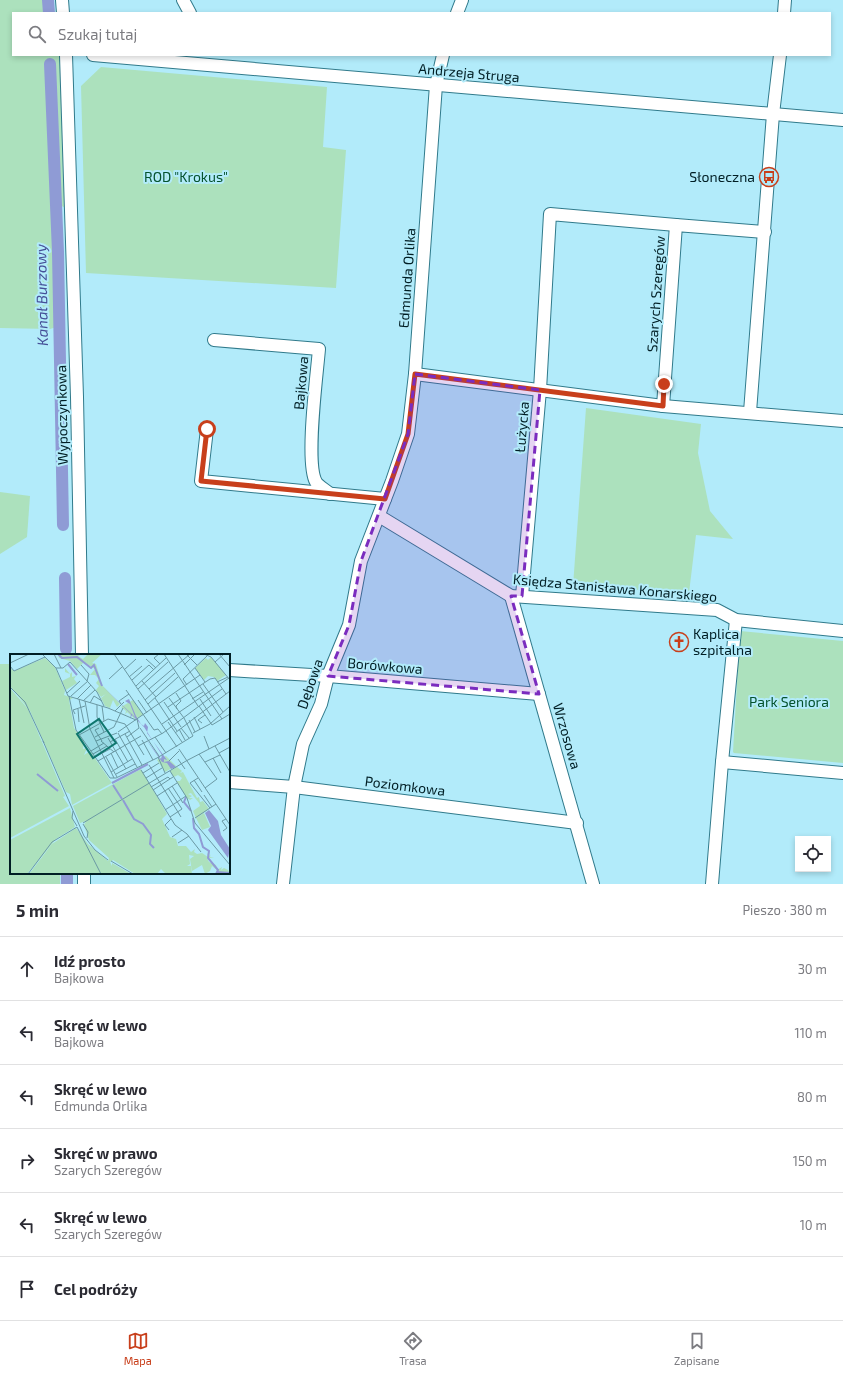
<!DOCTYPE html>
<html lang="pl">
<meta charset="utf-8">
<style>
body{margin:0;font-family:"Exo 2",sans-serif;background:#f2f2f3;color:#2b2b33}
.controls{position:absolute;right:12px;bottom:12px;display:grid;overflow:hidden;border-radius:0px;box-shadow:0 2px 6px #0003}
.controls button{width:36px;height:36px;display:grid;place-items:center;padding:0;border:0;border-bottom:1px solid #e1e1e2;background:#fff;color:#2b2b33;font:20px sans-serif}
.stop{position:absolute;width:12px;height:12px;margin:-9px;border:3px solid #c83f1b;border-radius:50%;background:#fff}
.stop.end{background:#c83f1b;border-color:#fff;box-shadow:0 1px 4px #0008}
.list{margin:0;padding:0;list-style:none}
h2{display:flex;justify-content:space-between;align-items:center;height:52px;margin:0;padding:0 16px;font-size:17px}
h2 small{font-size:13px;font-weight:400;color:#7c7c81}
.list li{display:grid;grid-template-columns:26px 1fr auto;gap:12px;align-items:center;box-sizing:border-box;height:64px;padding:0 16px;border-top:1px solid #e1e1e2}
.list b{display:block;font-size:15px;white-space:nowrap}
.list p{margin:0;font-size:13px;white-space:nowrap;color:#7c7c81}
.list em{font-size:13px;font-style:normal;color:#7c7c81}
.icon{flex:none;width:22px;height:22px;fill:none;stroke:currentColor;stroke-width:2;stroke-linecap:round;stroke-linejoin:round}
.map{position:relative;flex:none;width:843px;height:884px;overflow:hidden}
.search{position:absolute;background:#fff;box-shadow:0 2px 6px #0003;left:12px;right:12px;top:12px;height:44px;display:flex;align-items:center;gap:10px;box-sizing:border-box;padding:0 14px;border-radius:0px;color:#7c7c81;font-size:15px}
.sheet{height:436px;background:#fff}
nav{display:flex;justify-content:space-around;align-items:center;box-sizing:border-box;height:56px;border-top:1px solid #e1e1e2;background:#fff;font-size:11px;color:#7c7c81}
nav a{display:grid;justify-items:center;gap:2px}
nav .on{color:#c83f1b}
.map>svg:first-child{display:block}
</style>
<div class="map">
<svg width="843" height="884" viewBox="0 0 843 884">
<rect width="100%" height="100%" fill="#b2ebfa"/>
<!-- green -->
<g fill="#ace1bd">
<polygon points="0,0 45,0 46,13 13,13 13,55 61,55 65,208 51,199 57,214 63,325 50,329 0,328"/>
<polygon points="101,67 327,87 323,147 346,150 336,288 86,273 81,86"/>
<polygon points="586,408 701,424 698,453 710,511 733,539 696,535 689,593 573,586"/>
<polygon points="0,492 30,496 27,537 0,554"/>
<polygon points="740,631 843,641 843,763 734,753 733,752"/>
<polygon points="0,664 11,664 11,873 60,873 60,884 0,884"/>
</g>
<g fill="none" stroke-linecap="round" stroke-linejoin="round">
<!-- canal -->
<g stroke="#8f9bd5" stroke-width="12">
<polyline points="48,0 49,13"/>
<polyline points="50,64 58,252 63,525"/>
<polyline points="65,578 66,649"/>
<polyline points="67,884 67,873"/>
</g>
<!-- minor casing -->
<g stroke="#307a8b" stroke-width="14">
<g id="minor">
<polyline points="62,0 63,13"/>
<polyline points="183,0 190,13"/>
<polyline points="457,13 462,0"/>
<polyline points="784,13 785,0"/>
<polyline points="66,55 77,397 82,655"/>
<polyline points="93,55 843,120"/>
<path d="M214,340l105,9c-2,25 -14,114 -3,133 2,4 10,8 14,12"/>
<polyline points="415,374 663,406 843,421"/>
<polyline points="663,406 676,225 765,232"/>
<polyline points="750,412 773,114 780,55"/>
<polyline points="207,429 201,481 385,499"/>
<polyline points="379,516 511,596 717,610 736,620 843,631"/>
<polyline points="511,596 593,884"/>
<polyline points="522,596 540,390 550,214 676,225"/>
<polyline points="229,670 328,676 539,694"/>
<polyline points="722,762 843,773"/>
<polyline points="229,782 294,787 577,823"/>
<polyline points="84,884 84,873"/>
<polyline points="283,884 294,787 303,744 321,704 328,676 349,625 361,561 392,481 408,434 415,374 436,85 443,55"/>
<polyline points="712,884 722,762 736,620"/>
</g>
</g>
<!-- minor -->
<use href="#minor" stroke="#fff" stroke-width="12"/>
</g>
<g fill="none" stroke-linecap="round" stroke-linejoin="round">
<!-- route -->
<polyline stroke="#c83f1b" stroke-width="5" points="207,429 201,481 385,499 408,434 415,374 663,406 664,384"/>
</g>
<!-- marked area -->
<path fill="#7b2cbf" fill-opacity="0.2" stroke="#7b2cbf" stroke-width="3" stroke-dasharray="8 5" stroke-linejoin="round" d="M415,374l125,16 -18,206h-11l28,98 -211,-18 21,-51 12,-64 47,-127z"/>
<!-- icons -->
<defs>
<g id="bus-ring" transform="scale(1)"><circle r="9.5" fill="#b2ebfa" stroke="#c83f1b" stroke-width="1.5"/><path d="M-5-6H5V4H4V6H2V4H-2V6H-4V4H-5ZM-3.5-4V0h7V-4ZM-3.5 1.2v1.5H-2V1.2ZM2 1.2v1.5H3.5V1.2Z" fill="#c83f1b"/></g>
<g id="church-ring" transform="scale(1)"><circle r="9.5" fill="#b2ebfa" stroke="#c83f1b" stroke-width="1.5"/><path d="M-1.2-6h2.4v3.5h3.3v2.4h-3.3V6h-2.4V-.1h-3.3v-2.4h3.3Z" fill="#c83f1b"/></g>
</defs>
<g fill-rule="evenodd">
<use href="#bus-ring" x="769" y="177"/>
<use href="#church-ring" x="679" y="642"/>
</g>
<g text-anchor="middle" stroke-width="4" stroke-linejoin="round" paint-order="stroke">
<!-- street labels -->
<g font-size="14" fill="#001e24" stroke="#b2ebfa">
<text transform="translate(469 73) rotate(5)" y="5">Andrzeja Struga</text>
<text transform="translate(407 278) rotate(-86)" y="5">Edmunda Orlika</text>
<text transform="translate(656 294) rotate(-86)" y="5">Szarych Szeregów</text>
<text transform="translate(301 383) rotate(-85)" y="5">Bajkowa</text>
<text transform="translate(62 415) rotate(-91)" y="5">Wypoczynkowa</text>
<text transform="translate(522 427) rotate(-85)" y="5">Łużycka</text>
<text transform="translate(615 588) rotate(5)" y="5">Księdza Stanisława Konarskiego</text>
<text transform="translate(385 666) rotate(5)" y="5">Borówkowa</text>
<text transform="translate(310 684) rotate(-71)" y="5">Dębowa</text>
<text transform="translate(567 736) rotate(74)" y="5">Wrzosowa</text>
<text transform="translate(405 786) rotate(7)" y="5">Poziomkowa</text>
</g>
<!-- park labels -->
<g font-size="14" fill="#05522d" stroke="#b2ebfa">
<text x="186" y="182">ROD "Krokus"</text>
<text x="789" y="707">Park Seniora</text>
</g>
<!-- poi labels -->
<g font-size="14" fill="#001e24" stroke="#b2ebfa" text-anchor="end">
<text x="755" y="182">Słoneczna</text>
<text x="693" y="639" text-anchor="start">Kaplica<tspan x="693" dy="16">szpitalna</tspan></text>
</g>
<!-- water labels -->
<g font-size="15" font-style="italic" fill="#454f97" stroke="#b2ebfa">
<text transform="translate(42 295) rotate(-91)" y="5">Kanał Burzowy</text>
</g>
</g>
<!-- overview -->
<g transform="translate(10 654)">
<rect width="220" height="220" fill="#b2ebfa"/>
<path d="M48,0h22l-2,2 5,3 5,-5h14l-10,9 4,1 6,21 18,19 -3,3 -4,-7 -3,8 -5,-2 -4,-8 5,-4 -5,3 -5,-7 3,-4 -3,-3 3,-4 -4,-4h-5l5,-6 -11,-7 -7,7 -7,-8 -11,-3zM201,3l15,18 -9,6 -3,-4 -6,-1 -4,4 -9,-12 11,-10 2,2zM35,4l10,9 10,24 -1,4 9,3 -4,2 5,28 10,14 -1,7 4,-1 -3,7 6,-4 22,32 -40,22 -2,-11 -4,-2 -36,-81 -20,-25v-18l4,3zM55,14l5,6 2,-2v5l4,-1 -2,3 3,4 -11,7 -4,-9 8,-4v-3l-5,-2zM0,34l18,21 37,87 -2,1 6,9 -59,32zM123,46l10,15 -8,4 -8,-7 -2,3 1,-4 -5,-4zM156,102l10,10 -11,6 -8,-12zM167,113l5,4 -2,2 3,-1 14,26 2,-1 1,5 3,-1 6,8 -13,9 -3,-7 7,-5 -1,-3 -8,-10 -3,1 4,2 -3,2h4l-3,2 -3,-2 -11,-17h4l2,-3 -4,-3 -4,2 -4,-6zM131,115l26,45 -5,5 8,18 6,2 2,7h8l5,6 4,-3 -1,3 3,2 5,-1 6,4 -1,-4 3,3 1,-2 -1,3 4,1h-7l2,4 7,3 1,5 5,-3 -1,3 3,-2 4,2 1,2 -13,2 1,-4 -5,-4 -2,5 -5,3 -3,-9 -10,6 -2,-12 4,-3 -5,-1 1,9 -3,2h4l1,8h-26l-5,-5 -4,5h-22l-22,-14 -3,2 2,4v-3l19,11h-102l23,-30 24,-16 12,16 20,17 1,-3 -20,-18 -5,-15 2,-4 -6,2 -7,-17zM60,154l5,19 -19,12 -29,35h-15l-2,-3v-31zM194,159l6,14 -8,3 -6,-12z" fill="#ace1bd"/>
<path d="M91,31l34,32 -5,-13 -5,-3 4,-2 7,17 5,8 3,2 1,-3 3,4 -1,6 20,27 -3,-1v3l5,-1 7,6 -5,2 -4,-6 -5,-1 -17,-24 -11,-10 -4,-9 1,-5zM122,61l12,12 18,28 -1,4 -16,-21 -11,-10 -4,-9zM199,156l9,11 3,14 9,14 -2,9 -20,-28 3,-4 -6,-13z" fill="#8f9bd5" fill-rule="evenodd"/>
<path fill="none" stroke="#8f9bd5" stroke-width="2" d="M48,0l4,4 15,-1 14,11 3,-3 8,21M58,10l9,11M27,120l21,17M102,129l36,-19M103,131l9,14M176,143l-2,5 7,9M113,146l11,19 9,5 8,11 -1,9 4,4M183,164l1,10 5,6 4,13 6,4 -1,7 10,12 -1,2 13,1"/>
<path fill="none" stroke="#6b99a4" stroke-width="1" d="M32,0l14,14h7l7,-6 27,30 7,14M44,0l7,14M104,0l63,93M149,0l-5,4 6,6M154,0l34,52M168,0l44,65M176,0l11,11M194,0l7,3 19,23M209,0l11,13M136,5l10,9M205,8l9,-8M0,9l19,-9M71,11l8,9 -2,7M174,11l11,-11M0,12l4,5 31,-14M46,14l12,28 40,12 28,12M185,14l10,14M114,16l12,-11M119,23l13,-11M99,25l13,-12M200,25l5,-1 11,16M122,26l17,-15 5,5M132,27l14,16M207,28l11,-5M193,30l20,28M177,31l-4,-6 24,-23M126,32l30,-28M0,33l15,15 19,41M128,35l30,-27M139,35l41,-35M116,36l28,40 4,-1 4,5M57,39l13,-12M166,39l5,8 -5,5 1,3M59,42l7,34 34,48h6l41,-20 36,-22 -9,-18 -15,-20M61,42l17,-15M145,44l22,33M67,45l14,-14M69,45l5,24M182,45l11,-7M190,45l11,17M128,46l9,13M135,46l30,-27M73,47l12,-11M75,47l5,28 24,49M154,48l17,25M80,49l4,-7 8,5M111,50l-2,-3 10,-7M138,50l30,-27M87,51v12l7,15M92,52l2,15M189,52l13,19 18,-11M158,53l42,-28M68,55l1,13M105,57l9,-9M65,60l-2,-4 12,-4M184,63l6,12M179,66l6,12M158,68l14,20M192,69l-4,-3 7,-5M152,70l67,-46M104,73l9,-19M89,74l-4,2 7,11M130,74l19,28M171,74l8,10M169,75l6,11M108,78l82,-57M108,79l19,34M165,79l55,-42M183,79l17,-9 20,-18M115,80l17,31M69,81l29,-16 17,5 19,31M194,82l5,13M85,83l19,-10M117,83l12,-9 -2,-9M145,83l11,16M98,84l18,31M105,85l13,23M132,86l11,20M33,87l41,95 11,14 13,10M86,87l21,-8M91,87l13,11M100,88l20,-11M128,92l25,-13 59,-44M205,92l15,26M169,95l51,76M81,97l13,-8M101,99l7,15M209,99l11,-6M83,100l14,-8M189,100l18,25 -12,9M85,103l15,-8M96,103l11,20M148,103l7,16M203,104l8,15M168,105l7,10M88,107l43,-25M159,107l10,-10M195,108l15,-7M139,111l32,52M131,116l34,55 12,9 14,18M160,117l17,27 8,25 35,42M101,118l21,-13M133,119l16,-10M106,120l19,-10M136,124l16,-10M188,124l-8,5 20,25M184,126l8,12M162,132l11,17M141,133l17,-10 2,2M158,134l14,21M143,136l20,-13M194,141l8,12M147,142l20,-13M155,156l21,-14M63,157l-1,7 5,8M160,163l12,-8M185,164l21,-14M73,169l103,-62 44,-23M73,170l5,8 -1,6M67,173l24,47M159,176l-4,-5 6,-6M213,177l4,-3 -5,-7 4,-2M162,183l10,-7M168,189l11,-7M101,207l22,13M18,220l24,-32 25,-15"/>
<path fill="#0f766e" fill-opacity="0.15" stroke="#0f766e" stroke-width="2" d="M89,65l17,24 -23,15 -16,-24z"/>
<rect width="220" height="220" fill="none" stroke="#001e24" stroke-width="2"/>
</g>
</svg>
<div class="controls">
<button><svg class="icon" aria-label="locate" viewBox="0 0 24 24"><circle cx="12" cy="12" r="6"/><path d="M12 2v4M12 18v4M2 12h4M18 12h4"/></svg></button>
</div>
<div class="stop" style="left:207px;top:429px"></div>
<div class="stop end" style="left:664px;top:384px"></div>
<div class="search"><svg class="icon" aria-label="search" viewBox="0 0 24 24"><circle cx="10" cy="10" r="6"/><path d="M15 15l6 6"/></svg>Szukaj tutaj</div>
</div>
<section class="sheet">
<h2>5 min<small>Pieszo · 380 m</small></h2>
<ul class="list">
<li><svg class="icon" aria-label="ahead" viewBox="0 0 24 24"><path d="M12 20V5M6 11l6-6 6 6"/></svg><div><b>Idź prosto</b><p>Bajkowa</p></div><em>30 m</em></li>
<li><svg class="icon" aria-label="left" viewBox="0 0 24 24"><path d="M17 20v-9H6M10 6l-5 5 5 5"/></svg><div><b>Skręć w lewo</b><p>Bajkowa</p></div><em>110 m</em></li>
<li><svg class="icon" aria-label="left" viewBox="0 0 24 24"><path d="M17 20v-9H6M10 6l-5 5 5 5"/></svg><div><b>Skręć w lewo</b><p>Edmunda Orlika</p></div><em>80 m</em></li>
<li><svg class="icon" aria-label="right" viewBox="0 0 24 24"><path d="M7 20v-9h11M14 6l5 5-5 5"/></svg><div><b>Skręć w prawo</b><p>Szarych Szeregów</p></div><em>150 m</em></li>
<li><svg class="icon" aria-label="left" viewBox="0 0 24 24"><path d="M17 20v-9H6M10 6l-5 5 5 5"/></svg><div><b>Skręć w lewo</b><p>Szarych Szeregów</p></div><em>10 m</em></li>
<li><svg class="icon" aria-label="arrive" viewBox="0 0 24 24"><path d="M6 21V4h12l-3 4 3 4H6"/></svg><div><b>Cel podróży</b></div></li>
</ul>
</section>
<nav>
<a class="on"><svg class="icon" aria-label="map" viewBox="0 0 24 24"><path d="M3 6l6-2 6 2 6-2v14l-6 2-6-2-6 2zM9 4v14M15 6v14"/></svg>Mapa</a>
<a><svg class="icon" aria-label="directions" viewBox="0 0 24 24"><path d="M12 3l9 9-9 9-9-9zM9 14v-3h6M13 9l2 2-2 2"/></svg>Trasa</a>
<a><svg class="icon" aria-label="saved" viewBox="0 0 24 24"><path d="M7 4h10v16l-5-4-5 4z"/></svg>Zapisane</a>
</nav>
